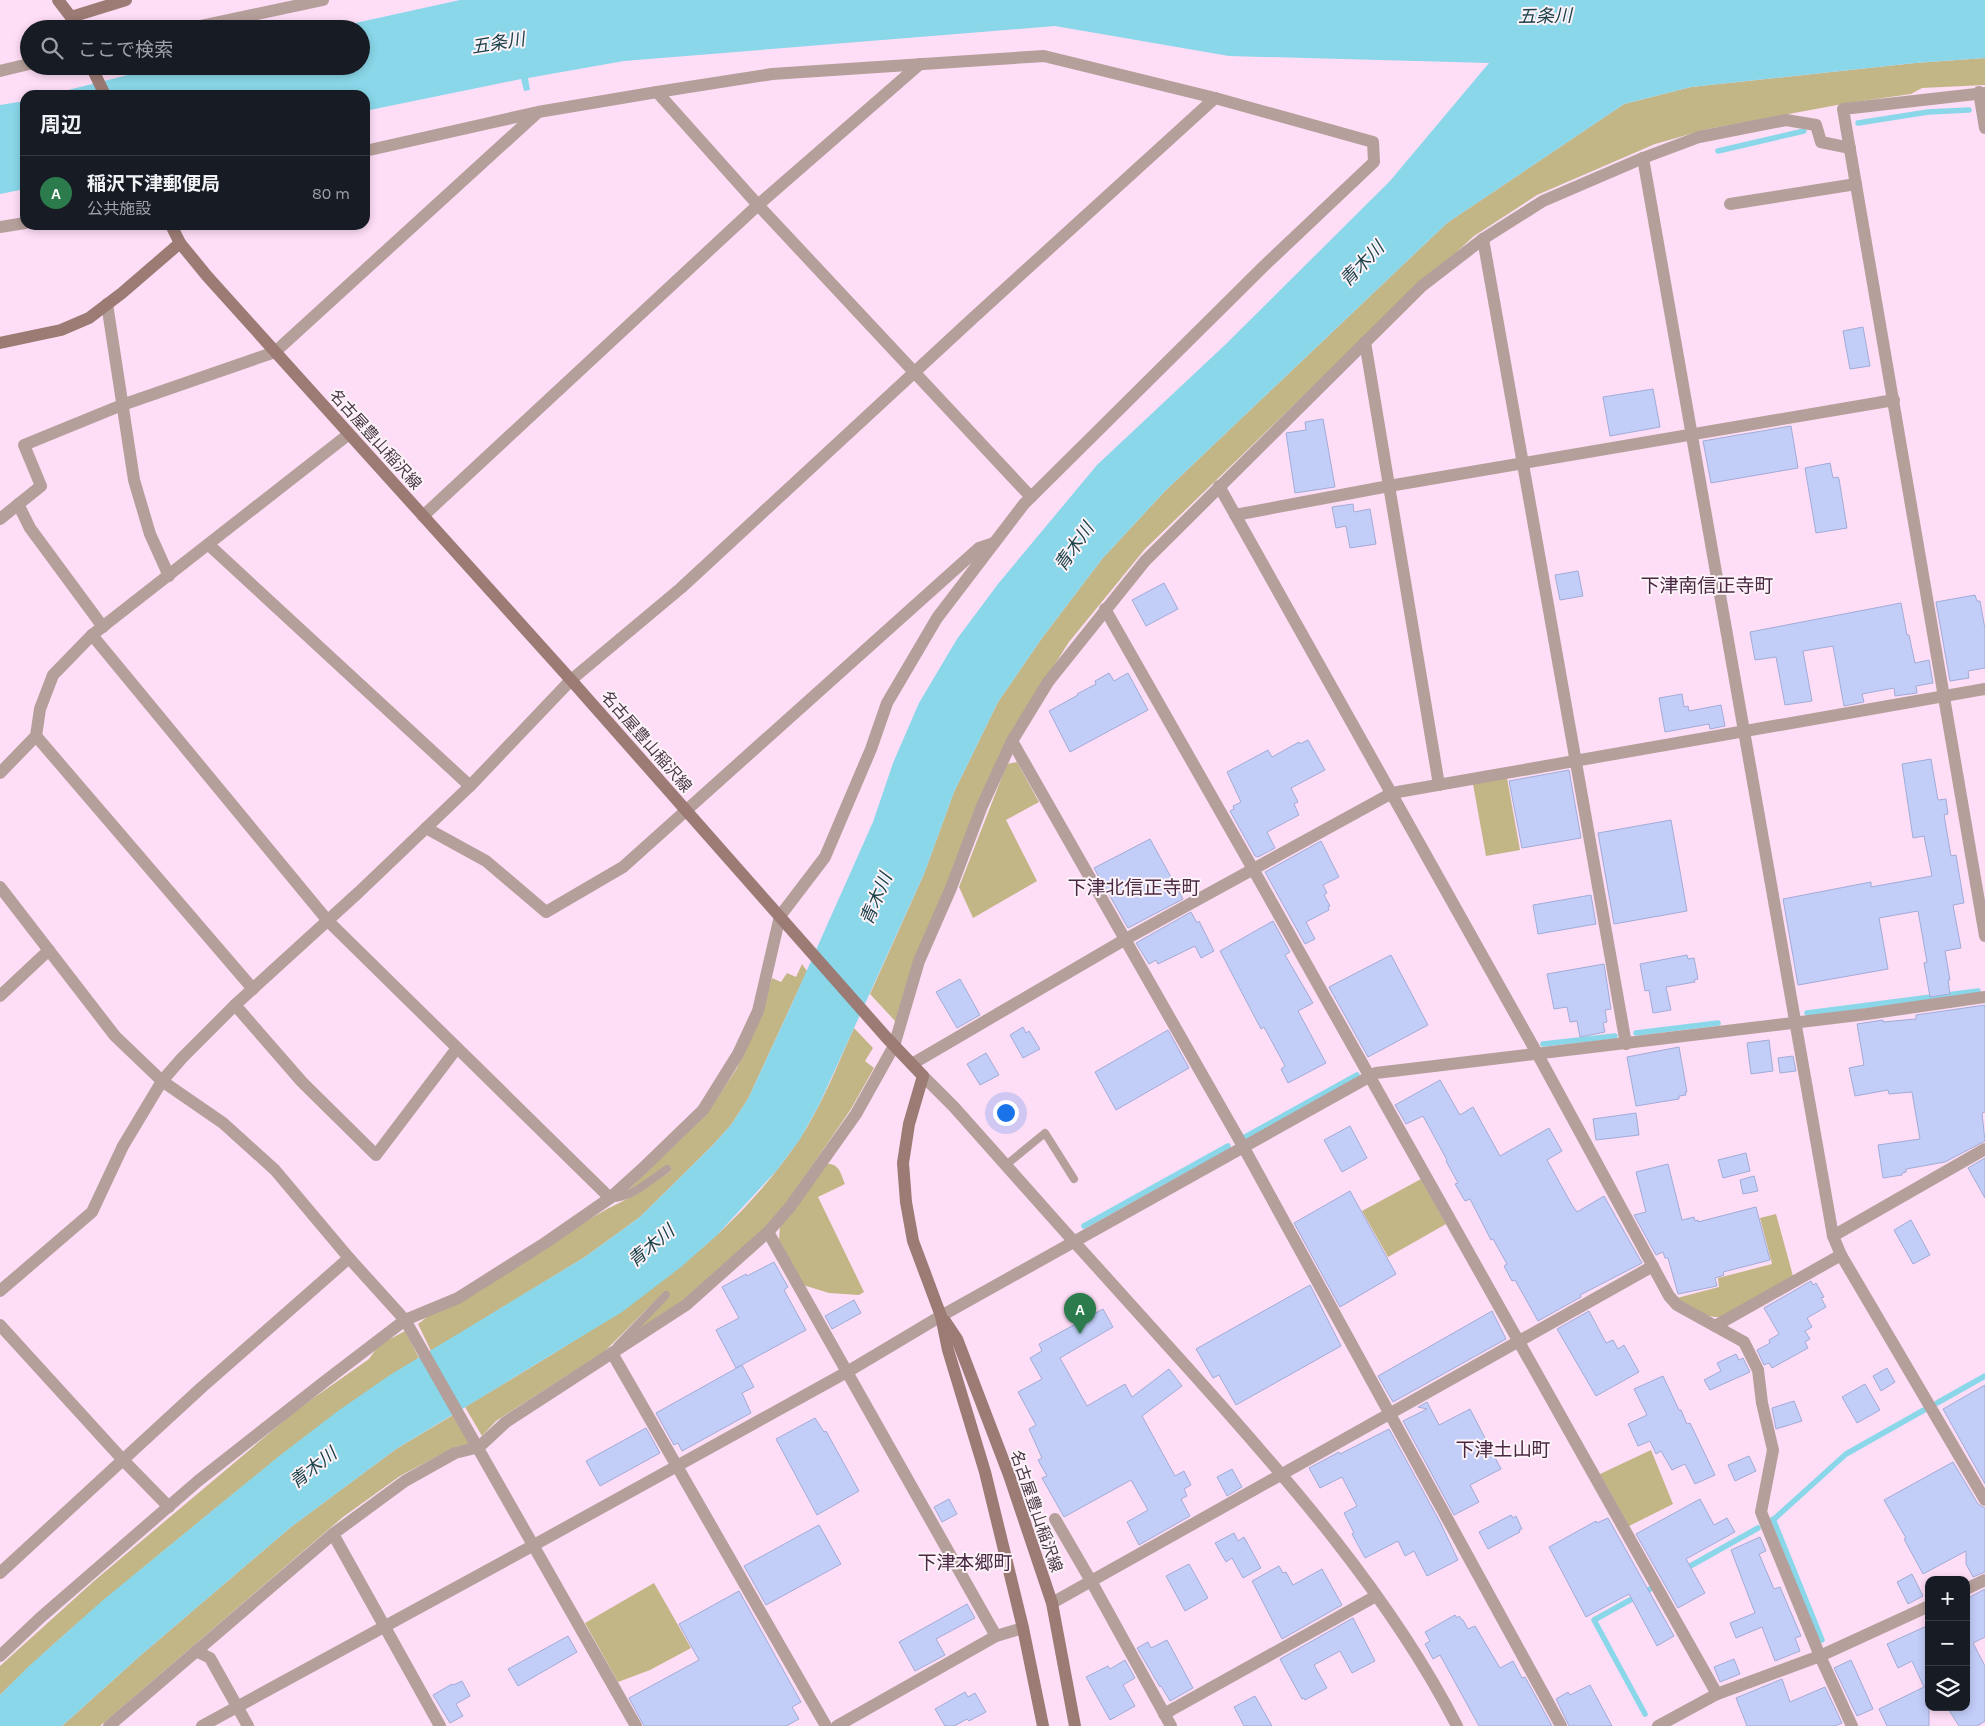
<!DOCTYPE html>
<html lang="ja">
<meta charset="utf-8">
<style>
body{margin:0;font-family:Karla,"Noto Sans JP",sans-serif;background:#20242c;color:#f1f3f6}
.controls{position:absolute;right:15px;bottom:15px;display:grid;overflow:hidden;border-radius:10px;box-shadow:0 2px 8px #0003}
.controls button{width:45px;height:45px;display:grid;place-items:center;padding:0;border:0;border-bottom:1px solid #363941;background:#171b24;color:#f1f3f6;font:25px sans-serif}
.you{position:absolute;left:1005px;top:1112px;width:18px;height:18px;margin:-12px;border:4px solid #fff;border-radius:50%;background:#1a73e8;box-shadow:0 0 0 8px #1a73e833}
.badge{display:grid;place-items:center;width:32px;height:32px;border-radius:50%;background:#2b7b4c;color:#fff;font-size:16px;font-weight:700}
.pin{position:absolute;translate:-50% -41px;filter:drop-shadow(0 1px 2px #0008)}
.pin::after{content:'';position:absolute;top:26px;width:18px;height:15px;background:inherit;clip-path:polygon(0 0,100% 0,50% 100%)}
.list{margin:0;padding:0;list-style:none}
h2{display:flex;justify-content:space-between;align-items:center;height:65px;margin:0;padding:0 20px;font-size:21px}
h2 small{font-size:16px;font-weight:400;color:#9ea1a6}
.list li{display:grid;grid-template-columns:32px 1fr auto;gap:15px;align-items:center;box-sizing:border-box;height:75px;padding:0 20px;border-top:1px solid #363941}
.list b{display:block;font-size:19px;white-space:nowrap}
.list p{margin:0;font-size:16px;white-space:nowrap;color:#9ea1a6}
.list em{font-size:16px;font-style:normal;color:#9ea1a6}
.icon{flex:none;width:28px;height:28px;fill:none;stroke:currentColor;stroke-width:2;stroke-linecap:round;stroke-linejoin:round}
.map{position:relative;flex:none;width:1985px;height:1726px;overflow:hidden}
.search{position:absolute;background:#171b24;box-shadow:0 2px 8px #0003;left:20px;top:20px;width:350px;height:55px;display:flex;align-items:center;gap:12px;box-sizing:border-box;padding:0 18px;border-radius:28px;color:#9ea1a6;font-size:19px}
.panel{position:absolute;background:#171b24;box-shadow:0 2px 8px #0003;left:20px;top:90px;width:350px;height:140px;border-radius:15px}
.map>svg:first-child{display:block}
</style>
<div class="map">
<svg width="1985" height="1726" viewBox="0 0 1985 1726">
<rect width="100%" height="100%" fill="#feddf6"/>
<!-- green -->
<g fill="#c3b686">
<polygon points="1985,58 1985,85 1922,88 1911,94 1848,103 1708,129 1655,144 1537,195 1474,236 1362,339 1145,549 1069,642 1010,735 896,1022 870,994 924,874 954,792 998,702 1042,638 1102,559 1165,491 1447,223 1624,104 1691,87 1915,63"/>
<polygon points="1017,762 1039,802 1006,820 1037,881 973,918 959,887 1007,764"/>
<polygon points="1507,778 1520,850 1486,856 1473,784"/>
<polygon points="802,964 807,971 748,1099 731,1125 712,1146 640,1217 585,1257 431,1351 418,1324 439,1308 607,1209 637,1194 671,1171 667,1165 634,1189 626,1192 706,1115 737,1068 759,1021 772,978 781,982 787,973 796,977"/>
<path d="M854,1028l19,20 -8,13 9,7 -23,41 -63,92 -26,29 -80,71 -55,36 43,-41 -6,-4 -59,59 -109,70 -14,15 -17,-29c124,-75 251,-144 334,-267 23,-35 38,-74 55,-112z"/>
<path d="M827,1164c12,-1 14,10 18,20l-27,13 46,95 -5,3 -30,-2 -26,-8 -24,-45 1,-14z"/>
<polygon points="1421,1179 1446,1224 1388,1257 1362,1211"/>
<path d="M1776,1214l17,62 -71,41c-15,2 -34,-9 -45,-19l42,-11 -1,-9 54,-14 -12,-46z"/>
<path d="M405,1331l14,27c-78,47 -148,105 -219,163 -68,56 -137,111 -200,174v-29l94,-85 204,-172 71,-50 10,-14z"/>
<polygon points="453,1415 469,1444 455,1447 400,1476 343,1517 100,1726 62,1726 141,1655 291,1527 396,1449"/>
<polygon points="1651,1450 1673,1504 1629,1526 1600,1474"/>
<polygon points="654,1583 691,1648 650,1670 618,1682 585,1623"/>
</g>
<!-- water -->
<g fill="#89d7e9">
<polygon points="460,0 1985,0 1985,58 1915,63 1691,87 1624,104 1447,223 1165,491 1102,559 1042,638 998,702 954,792 924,874 819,1105 800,1139 777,1170 717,1235 681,1267 622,1312 396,1449 291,1527 141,1655 62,1726 0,1726 0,1695 28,1667 102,1601 278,1457 338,1411 390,1375 585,1257 640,1217 712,1146 731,1125 748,1099 791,1006 873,822 893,763 919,703 957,639 998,584 1097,465 1226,344 1390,181 1489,63 1229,56 1055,26 624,61 528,78 530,90 524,91 521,79 365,111 365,95 48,95 164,66 361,66 361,29 328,29"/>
<polygon points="25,101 25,189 0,194 0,105"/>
</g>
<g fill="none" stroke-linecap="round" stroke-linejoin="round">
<!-- stream -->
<g stroke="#89d7e9" stroke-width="5.5">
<polyline points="1858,123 1928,112 1969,110"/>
<polyline points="1718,151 1804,131"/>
<polyline points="1807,1013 1978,991"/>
<polyline points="1636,1033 1718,1023"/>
<polyline points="1543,1044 1615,1036"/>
<polyline points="1245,1137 1357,1075"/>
<polyline points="1084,1226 1228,1146"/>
<polyline points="1937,1403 1985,1376"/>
<polyline points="1773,1519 1822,1640"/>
<polyline points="1773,1520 1846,1454 1924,1410"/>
<polyline points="1685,1569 1758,1528"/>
<polyline points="1645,1714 1594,1620 1650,1589"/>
</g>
</g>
<!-- building -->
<g fill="#c2cdf8" stroke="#a2acd6">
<polygon points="1863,327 1870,366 1850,369 1843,331"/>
<polygon points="1653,389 1660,427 1610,436 1603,397"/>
<polygon points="1323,419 1335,487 1295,493 1286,433 1306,430 1305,422"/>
<polygon points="1791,426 1798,468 1711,483 1703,441"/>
<polygon points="1830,463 1833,478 1838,477 1839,479 1847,528 1816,533 1805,468"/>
<polygon points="1353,504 1354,512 1370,509 1376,544 1350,548 1346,526 1336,528 1332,507"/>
<polygon points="1578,571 1583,596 1560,600 1555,575"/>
<polygon points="1164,583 1178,609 1146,626 1132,600"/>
<polygon points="1975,595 1977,601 1980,601 1985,629 1985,668 1968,671 1969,678 1950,681 1936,602"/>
<polygon points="1901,603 1907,635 1909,635 1915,663 1929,660 1933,683 1916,686 1917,693 1895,696 1894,688 1862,694 1864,702 1844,706 1833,646 1803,651 1812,701 1785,705 1776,657 1755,660 1750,632"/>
<polygon points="1109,673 1114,681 1128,673 1148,710 1070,752 1049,711 1078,695 1077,694 1096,684 1095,681"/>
<polygon points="1682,694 1684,707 1688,706 1689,711 1721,705 1725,726 1710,729 1709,724 1665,732 1659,698"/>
<polygon points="1308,740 1325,770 1291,788 1298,802 1294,804 1299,815 1267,832 1275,848 1258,857 1255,856 1230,811 1234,809 1233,806 1241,802 1227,772 1268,750 1272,757 1299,742 1300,744"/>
<polygon points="1931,759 1938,800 1946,799 1948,814 1944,815 1951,856 1956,855 1964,903 1953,905 1961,948 1945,951 1950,980 1948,980 1950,994 1930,997 1924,963 1927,962 1918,911 1879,918 1888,969 1798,985 1783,899 1871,882 1871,887 1932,876 1924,836 1913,838 1902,764"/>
<polygon points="1569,770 1581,838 1522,848 1509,781"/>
<polygon points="1671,820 1687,911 1614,924 1598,833"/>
<polygon points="1150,839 1183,899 1128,928 1094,868"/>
<polygon points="1321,841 1339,877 1323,885 1327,893 1324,895 1330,906 1328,907 1329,910 1306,922 1315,939 1305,944 1265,872"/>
<polygon points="1591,895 1596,924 1538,934 1533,905"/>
<polygon points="1191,912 1197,923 1199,921 1214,951 1201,958 1195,946 1158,964 1156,960 1149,964 1136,943"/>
<polygon points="1273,921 1290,952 1285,955 1313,1003 1298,1011 1326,1063 1288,1083 1281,1069 1285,1066 1264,1027 1261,1029 1220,951"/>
<polygon points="1391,955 1428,1025 1368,1057 1329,987"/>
<polygon points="1687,955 1688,959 1694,958 1698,979 1694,980 1695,982 1666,987 1671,1010 1653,1013 1649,990 1645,991 1640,964"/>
<polygon points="1604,964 1611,1009 1605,1010 1607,1022 1603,1023 1605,1032 1580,1037 1577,1021 1570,1022 1567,1007 1554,1009 1547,974"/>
<polygon points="960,979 980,1015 957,1028 936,992"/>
<polygon points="1985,1005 1985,1112 1982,1113 1985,1141 1945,1162 1906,1169 1906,1172 1902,1173 1902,1175 1883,1178 1878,1145 1920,1139 1912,1092 1889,1094 1888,1090 1855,1096 1849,1068 1864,1065 1857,1024 1883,1020 1883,1022 1916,1019 1916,1015"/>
<polygon points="1023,1027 1026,1033 1029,1031 1040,1049 1023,1058 1010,1035"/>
<polygon points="1168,1030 1189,1068 1116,1110 1095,1072"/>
<polygon points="1769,1040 1773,1071 1751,1074 1747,1043"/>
<polygon points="1679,1047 1687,1092 1685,1092 1686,1095 1679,1096 1679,1099 1636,1106 1627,1057"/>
<polygon points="986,1053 999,1075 980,1085 967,1064"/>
<polygon points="1793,1056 1796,1071 1780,1073 1778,1058"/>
<polygon points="1440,1080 1460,1115 1473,1107 1500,1156 1549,1128 1562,1151 1547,1160 1572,1205 1577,1212 1604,1196 1642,1263 1580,1295 1581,1297 1538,1321 1515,1280 1512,1281 1504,1266 1507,1264 1493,1239 1491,1240 1470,1199 1465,1201 1455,1184 1458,1183 1446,1161 1447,1160 1423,1116 1406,1124 1395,1105"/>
<polygon points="1636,1113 1639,1135 1596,1140 1593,1119"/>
<polygon points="1350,1126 1367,1158 1342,1172 1324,1140"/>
<polygon points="1746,1153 1750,1171 1723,1178 1718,1160"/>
<polygon points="1985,1158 1985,1198 1968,1168"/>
<polygon points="1668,1164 1682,1220 1694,1217 1695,1221 1698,1220 1698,1222 1756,1207 1770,1260 1723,1272 1724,1275 1715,1278 1717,1286 1678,1294 1668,1258 1665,1258 1663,1252 1656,1255 1634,1215 1646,1212 1636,1172"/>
<polygon points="1754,1176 1758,1191 1743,1194 1740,1180"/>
<polygon points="1350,1191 1396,1274 1340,1307 1294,1223"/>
<polygon points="1911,1220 1930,1255 1913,1264 1894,1230"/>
<polygon points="774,1262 788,1287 784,1290 806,1330 736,1368 716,1330 739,1318 722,1287 746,1274 747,1276"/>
<polygon points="1811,1281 1813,1285 1816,1283 1824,1297 1821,1298 1826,1307 1807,1318 1812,1327 1805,1331 1810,1339 1805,1342 1808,1348 1772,1368 1769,1363 1764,1365 1757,1350 1770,1343 1769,1340 1779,1334 1764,1308"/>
<polygon points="1310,1285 1341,1346 1236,1405 1219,1375 1213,1378 1196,1349"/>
<polygon points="854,1300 861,1313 832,1329 825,1316"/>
<polygon points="1103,1309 1113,1327 1060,1358 1087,1406 1125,1384 1132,1397 1169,1369 1182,1386 1142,1416 1175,1476 1184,1471 1191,1485 1184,1489 1187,1496 1181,1499 1190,1516 1139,1545 1127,1522 1148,1510 1131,1480 1064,1517 1042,1478 1047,1476 1038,1460 1042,1458 1029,1429 1036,1425 1018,1392 1042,1379 1030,1358 1042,1351 1039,1344"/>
<polygon points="1492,1311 1506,1339 1393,1402 1378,1376"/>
<polygon points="1589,1311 1606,1343 1613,1340 1618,1349 1624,1345 1639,1372 1596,1396 1557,1329"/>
<polygon points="1736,1354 1739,1360 1743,1358 1750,1372 1710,1390 1704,1380 1721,1371 1717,1363"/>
<polygon points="742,1365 754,1387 742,1393 751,1413 682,1451 678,1443 674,1445 656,1413"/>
<polygon points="1887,1368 1895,1382 1881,1391 1873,1376"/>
<polygon points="1663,1376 1679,1410 1681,1410 1687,1424 1690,1423 1715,1475 1695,1484 1685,1464 1672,1470 1661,1451 1656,1454 1650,1441 1638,1446 1628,1424 1647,1415 1634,1389"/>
<polygon points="1865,1384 1880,1410 1857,1423 1842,1397"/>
<polygon points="1985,1385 1985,1484 1943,1409"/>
<polygon points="1794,1401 1802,1421 1776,1429 1772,1408"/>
<polygon points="1427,1402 1439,1425 1470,1409 1501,1469 1470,1485 1479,1502 1454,1515 1403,1421 1427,1409 1418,1407"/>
<polygon points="815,1418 824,1432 826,1431 859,1491 817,1515 776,1439"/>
<polygon points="646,1428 660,1453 600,1486 586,1461"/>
<polygon points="1389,1429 1440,1522 1458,1560 1427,1576 1414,1551 1405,1556 1398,1541 1365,1558 1352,1534 1354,1533 1344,1513 1357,1506 1342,1477 1320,1488 1309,1468 1339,1452 1340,1454"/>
<polygon points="1749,1456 1756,1471 1735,1481 1728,1465"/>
<polygon points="1953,1462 1978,1504 1985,1508 1985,1572 1973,1577 1966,1564 1966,1551 1923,1574 1904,1539 1906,1538 1884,1500"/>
<polygon points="1232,1469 1242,1487 1227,1496 1217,1477"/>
<polygon points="949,1499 957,1514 942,1522 934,1507"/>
<polygon points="1700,1499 1714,1525 1727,1518 1735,1532 1686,1559 1705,1593 1678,1608 1636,1534"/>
<polygon points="1511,1515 1513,1518 1516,1516 1522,1529 1519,1530 1520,1532 1488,1549 1479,1532"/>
<polygon points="1608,1518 1674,1636 1657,1646 1629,1594 1586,1617 1549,1547 1596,1521 1597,1523"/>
<polygon points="819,1525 841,1564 766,1605 744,1566"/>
<polygon points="1234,1533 1238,1541 1244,1537 1261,1568 1243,1578 1232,1558 1226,1562 1215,1543"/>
<polygon points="1760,1537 1766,1551 1759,1554 1774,1589 1780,1587 1801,1636 1795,1638 1800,1651 1775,1661 1762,1627 1736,1638 1730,1623 1755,1613 1731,1550"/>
<polygon points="1189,1564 1208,1598 1185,1611 1166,1576"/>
<polygon points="1279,1566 1283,1573 1286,1572 1293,1585 1322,1569 1342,1605 1282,1639 1252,1581"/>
<polygon points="1912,1574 1923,1596 1908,1604 1897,1582"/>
<polygon points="1985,1589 1985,1637 1973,1643 1985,1666 1985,1721 1977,1726 1959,1726 1947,1707 1966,1707 1966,1599"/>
<polygon points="739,1591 801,1702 792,1707 799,1719 786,1726 644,1726 629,1698 699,1660 679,1624"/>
<polygon points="967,1604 975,1618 936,1639 945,1655 915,1671 899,1642"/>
<polygon points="1455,1615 1457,1618 1459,1616 1462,1620 1463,1620 1468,1629 1475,1626 1500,1668 1513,1661 1522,1678 1525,1677 1552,1726 1479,1726 1440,1655 1433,1659 1425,1644 1430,1641 1425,1632"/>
<polygon points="1353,1618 1375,1661 1352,1673 1340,1651 1314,1665 1327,1688 1305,1700 1304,1698 1302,1699 1280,1659"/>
<polygon points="1929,1625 1929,1726 1887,1726 1879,1709 1924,1687 1912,1661 1898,1668 1887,1644"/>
<polygon points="568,1636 577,1652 518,1686 508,1669"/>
<polygon points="1167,1640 1193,1688 1170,1701 1161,1686 1160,1687 1137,1648 1148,1642 1151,1648"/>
<polygon points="1734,1659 1740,1674 1720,1682 1714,1667"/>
<polygon points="1125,1660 1135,1678 1123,1685 1135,1706 1110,1720 1086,1677 1108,1666 1110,1669"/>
<polygon points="1851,1660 1873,1709 1857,1716 1834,1668"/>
<polygon points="1782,1679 1790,1702 1825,1687 1842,1723 1835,1726 1747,1726 1736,1698"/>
<polygon points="462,1681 470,1696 456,1704 463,1716 450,1723 433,1695 452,1684 453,1685"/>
<polygon points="1590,1685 1612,1726 1569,1726 1556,1699 1568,1692 1570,1695"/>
<polygon points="965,1692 968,1697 975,1693 986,1712 969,1721 967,1719 954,1726 945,1726 935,1709"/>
<polygon points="1255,1696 1272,1726 1244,1726 1234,1707"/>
</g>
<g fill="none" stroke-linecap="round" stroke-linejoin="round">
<!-- lane -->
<g stroke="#b59f9a" stroke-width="8">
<polyline points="1006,1165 1045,1133 1074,1179"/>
<path d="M610,1198c21,1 40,-18 57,-29"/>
<polyline points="617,1346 666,1295"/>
</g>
<!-- street -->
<g stroke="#b59f9a" stroke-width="12">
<polyline points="186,29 323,0"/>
<polyline points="0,71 29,64"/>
<polyline points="657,92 758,205 1031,497"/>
<polyline points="1979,92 1985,128"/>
<polyline points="1985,93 1843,109 1985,936"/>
<polyline points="1643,158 1833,1236 1841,1255 1985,1500"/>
<polyline points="1730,204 1856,184"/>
<polyline points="0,227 25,223"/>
<polyline points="1483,239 1626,1044"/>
<polyline points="107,304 134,480 150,534 169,576"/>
<polyline points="1365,342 1439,785"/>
<polyline points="1219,486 1538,1055 1669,1296 1677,1305 1744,1342 1758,1370 1762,1403 1773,1450 1761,1512 1820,1656 1852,1726"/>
<polyline points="18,504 30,528 103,627"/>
<polyline points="1235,515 1389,486 1894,400"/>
<polyline points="423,516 758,205 920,64"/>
<polyline points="0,519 41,486 24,445 122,405 275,352 536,114"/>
<polyline points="209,545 470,786"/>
<polyline points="1105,609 1253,869 1717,1694"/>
<polyline points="92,635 328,921 610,1198"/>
<polyline points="36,736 253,989"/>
<polyline points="1012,741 1244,1148 1561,1726"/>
<polyline points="0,773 36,736 40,709 53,675 92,635 349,434"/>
<polyline points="426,828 486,861 546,912 623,867 979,548 994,543"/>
<polyline points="0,887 115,1036 162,1081 223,1123 275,1170 349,1258 405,1320 636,1726"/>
<polyline points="0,996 49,950"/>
<polyline points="235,1005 302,1082 376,1155 457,1048"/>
<polyline points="912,1064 1124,940 1392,793 1985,689"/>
<path d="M923,1076l31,31c77,87 155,174 233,260 98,109 203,228 270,359"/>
<polyline points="768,1232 996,1636"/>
<polyline points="1833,1236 1985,1149"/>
<polyline points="0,1291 92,1212 123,1146 162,1081 182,1058 235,1005 359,892 470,786 571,680 681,588 972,319 1215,98"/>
<polyline points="0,1325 123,1460 169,1507"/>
<polyline points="1715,1326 1841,1255"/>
<polyline points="612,1353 826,1726"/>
<polyline points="1055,1519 1091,1581 1171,1726"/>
<polyline points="333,1534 440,1726"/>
<polyline points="0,1573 201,1388 349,1258"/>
<polyline points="1966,1589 1985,1580"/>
<polyline points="1052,1603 1653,1266"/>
<polyline points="196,1651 210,1658 248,1726"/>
<polyline points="0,1656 40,1618 198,1481 324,1382 405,1320 458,1298 545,1243 610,1198 642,1169 703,1110 738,1054 758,1011 780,916 825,857 871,749 887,703 937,618 1024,504 1264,266 1374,162 1373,142 1215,98 1044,56 772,74 657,92 538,112 365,151"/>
<polyline points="1164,1714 1376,1596"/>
<polyline points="109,1726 333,1534 405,1481 455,1453 479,1447 506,1422 686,1305 768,1232 790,1207 856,1114 894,1046 919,961 951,888 982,806 1012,741 1048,682 1145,561 1422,286 1483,239 1543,201 1643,158 1699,137 1786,120 1816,125 1821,142 1850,148"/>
<polyline points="202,1726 534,1545 847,1372 941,1316 1376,1073 1867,1014 1985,997"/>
<polyline points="837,1726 996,1636 1023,1628"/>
<polyline points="1658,1726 1717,1694 1820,1656 1929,1606"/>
</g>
<!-- secondary -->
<g stroke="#9b7b74" stroke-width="12">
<polyline points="58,0 71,17 75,29"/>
<polyline points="71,17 126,0"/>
<polyline points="91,66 105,95"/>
<polyline points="171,225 180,243 207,276 571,680 886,1037 923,1076 909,1124 903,1163 906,1202 913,1241 941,1316 948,1350 985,1472 1023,1628 1043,1726"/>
<polyline points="0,343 61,330 89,318 122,293 180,243"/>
<polyline points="945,1321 957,1339 1009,1475 1052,1603 1075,1726"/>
</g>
</g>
<g text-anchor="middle" stroke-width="4" stroke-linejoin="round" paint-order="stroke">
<!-- street labels -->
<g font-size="16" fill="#473743" stroke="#fcf3f9">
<text transform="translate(376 439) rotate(48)" y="6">名古屋豊山稲沢線</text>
<text transform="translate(647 741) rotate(49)" y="6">名古屋豊山稲沢線</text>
<text transform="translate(1037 1511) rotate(71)" y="6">名古屋豊山稲沢線</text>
</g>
<!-- water labels -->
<g font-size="18" font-style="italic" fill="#1c4149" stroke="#fcf3f9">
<text transform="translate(1545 16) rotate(-1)" y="6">五条川</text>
<text transform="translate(498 43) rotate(-9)" y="6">五条川</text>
<text transform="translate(1362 264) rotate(-46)" y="6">青木川</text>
<text transform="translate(1074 547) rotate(-55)" y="6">青木川</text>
<text transform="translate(876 899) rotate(-67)" y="6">青木川</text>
<text transform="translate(651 1246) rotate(-40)" y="6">青木川</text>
<text transform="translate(313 1468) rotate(-38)" y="6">青木川</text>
</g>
<!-- quarter labels -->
<g font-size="19" fill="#492942" stroke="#fcf3f9">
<text x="1707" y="592">下津南信正寺町</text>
<text x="1134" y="894">下津北信正寺町</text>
<text x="1503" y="1456">下津土山町</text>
<text x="965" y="1569">下津本郷町</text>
</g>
</g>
</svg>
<div class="controls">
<button>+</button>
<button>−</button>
<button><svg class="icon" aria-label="layers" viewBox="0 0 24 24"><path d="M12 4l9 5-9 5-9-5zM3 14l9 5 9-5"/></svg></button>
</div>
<div class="you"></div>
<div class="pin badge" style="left:1080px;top:1334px">A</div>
<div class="search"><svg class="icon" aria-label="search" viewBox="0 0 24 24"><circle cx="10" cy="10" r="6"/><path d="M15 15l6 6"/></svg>ここで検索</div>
<section class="panel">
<h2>周辺<small></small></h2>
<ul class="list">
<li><span class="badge">A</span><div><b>稲沢下津郵便局</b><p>公共施設</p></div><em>80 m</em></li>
</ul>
</section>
</div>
